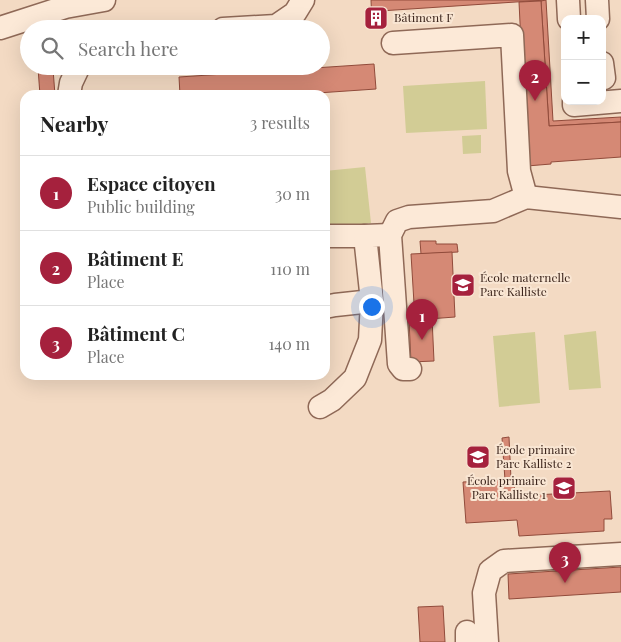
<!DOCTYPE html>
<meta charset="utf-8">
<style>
body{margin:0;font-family:"Playfair Display",serif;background:#f6f6f6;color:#222}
.controls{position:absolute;right:15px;top:15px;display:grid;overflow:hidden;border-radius:10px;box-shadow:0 5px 20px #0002}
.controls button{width:45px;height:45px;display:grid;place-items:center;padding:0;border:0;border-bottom:1px solid #e0e0e0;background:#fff;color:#222;font:25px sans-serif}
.you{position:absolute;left:371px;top:306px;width:18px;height:18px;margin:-12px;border:4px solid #fff;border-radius:50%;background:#1a73e8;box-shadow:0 0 0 8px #1a73e833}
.badge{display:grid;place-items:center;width:32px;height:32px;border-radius:50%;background:#a5213d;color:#fff;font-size:16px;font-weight:700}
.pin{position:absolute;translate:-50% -41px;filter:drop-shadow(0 1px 2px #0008)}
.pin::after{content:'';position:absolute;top:26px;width:18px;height:15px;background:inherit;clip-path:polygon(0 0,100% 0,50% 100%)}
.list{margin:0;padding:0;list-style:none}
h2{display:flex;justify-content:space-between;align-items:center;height:65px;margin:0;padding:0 20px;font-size:21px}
h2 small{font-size:16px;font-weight:400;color:#767676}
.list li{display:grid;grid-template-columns:32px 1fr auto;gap:15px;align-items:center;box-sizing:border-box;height:75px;padding:0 20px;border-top:1px solid #e0e0e0}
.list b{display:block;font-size:19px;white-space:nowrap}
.list p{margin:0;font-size:16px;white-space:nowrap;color:#767676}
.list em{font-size:16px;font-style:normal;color:#767676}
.icon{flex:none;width:28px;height:28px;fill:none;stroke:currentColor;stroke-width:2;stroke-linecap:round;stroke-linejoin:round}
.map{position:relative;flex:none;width:621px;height:642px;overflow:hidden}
.search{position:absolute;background:#fff;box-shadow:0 5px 20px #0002;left:20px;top:20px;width:310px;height:55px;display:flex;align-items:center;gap:12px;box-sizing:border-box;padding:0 18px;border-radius:28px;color:#767676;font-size:19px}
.panel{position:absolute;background:#fff;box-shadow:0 5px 20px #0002;left:20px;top:90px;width:310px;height:290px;border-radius:15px}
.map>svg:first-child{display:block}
</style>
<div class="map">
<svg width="621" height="642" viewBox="0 0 621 642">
<rect width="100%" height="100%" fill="#f3dac3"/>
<!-- green -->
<g fill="#d2cc95">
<polygon points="485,81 487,129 406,133 403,86"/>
<polygon points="481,135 481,153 463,154 462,136"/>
<polygon points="365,167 371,223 325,230 325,171"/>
<polygon points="596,331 601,388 569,390 564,335"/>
<polygon points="535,332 540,403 499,407 493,336"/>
</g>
<!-- building -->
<g fill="#d58975" stroke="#914b3b">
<polygon points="371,0 546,0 380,11 381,24 372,25"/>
<polygon points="546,0 553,121 621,117 621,122 549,126 541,1"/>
<polygon points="541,1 549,126 621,122 621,157 551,162 551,164 527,166 519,2"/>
<polygon points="374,64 376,89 288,95 180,95 179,77"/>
<polygon points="58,66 59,69 53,69 55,95 40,95 38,68"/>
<polygon points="420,241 436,241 436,244 457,244 458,252 421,254"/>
<polygon points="452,252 455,317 415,320 411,254"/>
<polygon points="432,318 434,361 411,362 409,320"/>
<polygon points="255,375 287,375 287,379 255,376"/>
<polygon points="509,437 511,479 505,480 502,438"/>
<polygon points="514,479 515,496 610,491 612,519 604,519 604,531 519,536 517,520 466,523 463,482"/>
<polygon points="621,567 621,592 509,599 508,574"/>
<polygon points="443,606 445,642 420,642 418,607"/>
</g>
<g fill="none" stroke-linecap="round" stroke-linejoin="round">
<!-- minor casing -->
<g stroke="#8f6957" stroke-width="25">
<g id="minor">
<polyline points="568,0 569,19"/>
<polyline points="597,0 598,19"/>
<polyline points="0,28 65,7 104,0"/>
<polyline points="223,29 276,26 295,13 303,0"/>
<polyline points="393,43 512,35 519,171 526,197"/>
<polyline points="602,63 604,78"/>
<polyline points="69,95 71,83 79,66"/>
<polyline points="574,101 574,105 621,101"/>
<polyline points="325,236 365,236"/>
<polyline points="325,307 335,305 372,301"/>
<polyline points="410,369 403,369 399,364 390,235 397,221 409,217 493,211 526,197 621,207"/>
<polyline points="320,407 332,400 355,378 370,340 372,301 365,236 390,235"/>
<polyline points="467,632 467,642"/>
<polyline points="487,642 484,593 490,571 504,561 621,554"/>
</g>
</g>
<!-- minor -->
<use href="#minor" stroke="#fce9d7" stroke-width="22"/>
</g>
<!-- icons -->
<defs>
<g id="building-square" transform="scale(1.25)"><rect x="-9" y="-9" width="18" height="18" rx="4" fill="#a5213d" stroke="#f9e6d3"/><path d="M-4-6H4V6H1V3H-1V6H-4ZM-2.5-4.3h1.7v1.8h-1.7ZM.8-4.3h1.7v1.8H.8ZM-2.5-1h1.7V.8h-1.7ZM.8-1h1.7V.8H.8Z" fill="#fff"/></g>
<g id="school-square" transform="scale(1.25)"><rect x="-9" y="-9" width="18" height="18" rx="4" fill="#a5213d" stroke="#f9e6d3"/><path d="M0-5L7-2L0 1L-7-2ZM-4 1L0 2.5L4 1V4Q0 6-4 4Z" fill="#fff"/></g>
</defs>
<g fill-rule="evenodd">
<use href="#building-square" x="376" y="18"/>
<use href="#school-square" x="463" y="285"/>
<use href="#school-square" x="478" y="457"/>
<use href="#school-square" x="564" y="488"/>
</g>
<g text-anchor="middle" stroke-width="4" stroke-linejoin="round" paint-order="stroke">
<!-- poi labels -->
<g font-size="12" fill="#3d261d" stroke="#f9e6d3" text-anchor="start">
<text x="394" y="22">Bâtiment F</text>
<text x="480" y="282">École maternelle<tspan x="480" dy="14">Parc Kalliste</tspan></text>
<text x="496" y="454">École primaire<tspan x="496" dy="14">Parc Kalliste 2</tspan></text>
<text x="546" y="485" text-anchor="end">École primaire<tspan x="546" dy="14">Parc Kalliste 1</tspan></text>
</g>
</g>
</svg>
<div class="controls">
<button>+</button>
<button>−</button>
</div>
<div class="you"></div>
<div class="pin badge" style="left:422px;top:340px">1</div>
<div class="pin badge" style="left:535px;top:101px">2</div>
<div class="pin badge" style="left:565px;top:583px">3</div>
<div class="search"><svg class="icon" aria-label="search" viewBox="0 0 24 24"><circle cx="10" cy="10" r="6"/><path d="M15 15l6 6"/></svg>Search here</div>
<section class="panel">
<h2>Nearby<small>3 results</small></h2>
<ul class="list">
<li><span class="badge">1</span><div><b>Espace citoyen</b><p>Public building</p></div><em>30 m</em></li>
<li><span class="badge">2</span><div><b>Bâtiment E</b><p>Place</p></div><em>110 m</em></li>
<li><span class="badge">3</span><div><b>Bâtiment C</b><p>Place</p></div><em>140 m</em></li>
</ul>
</section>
</div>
